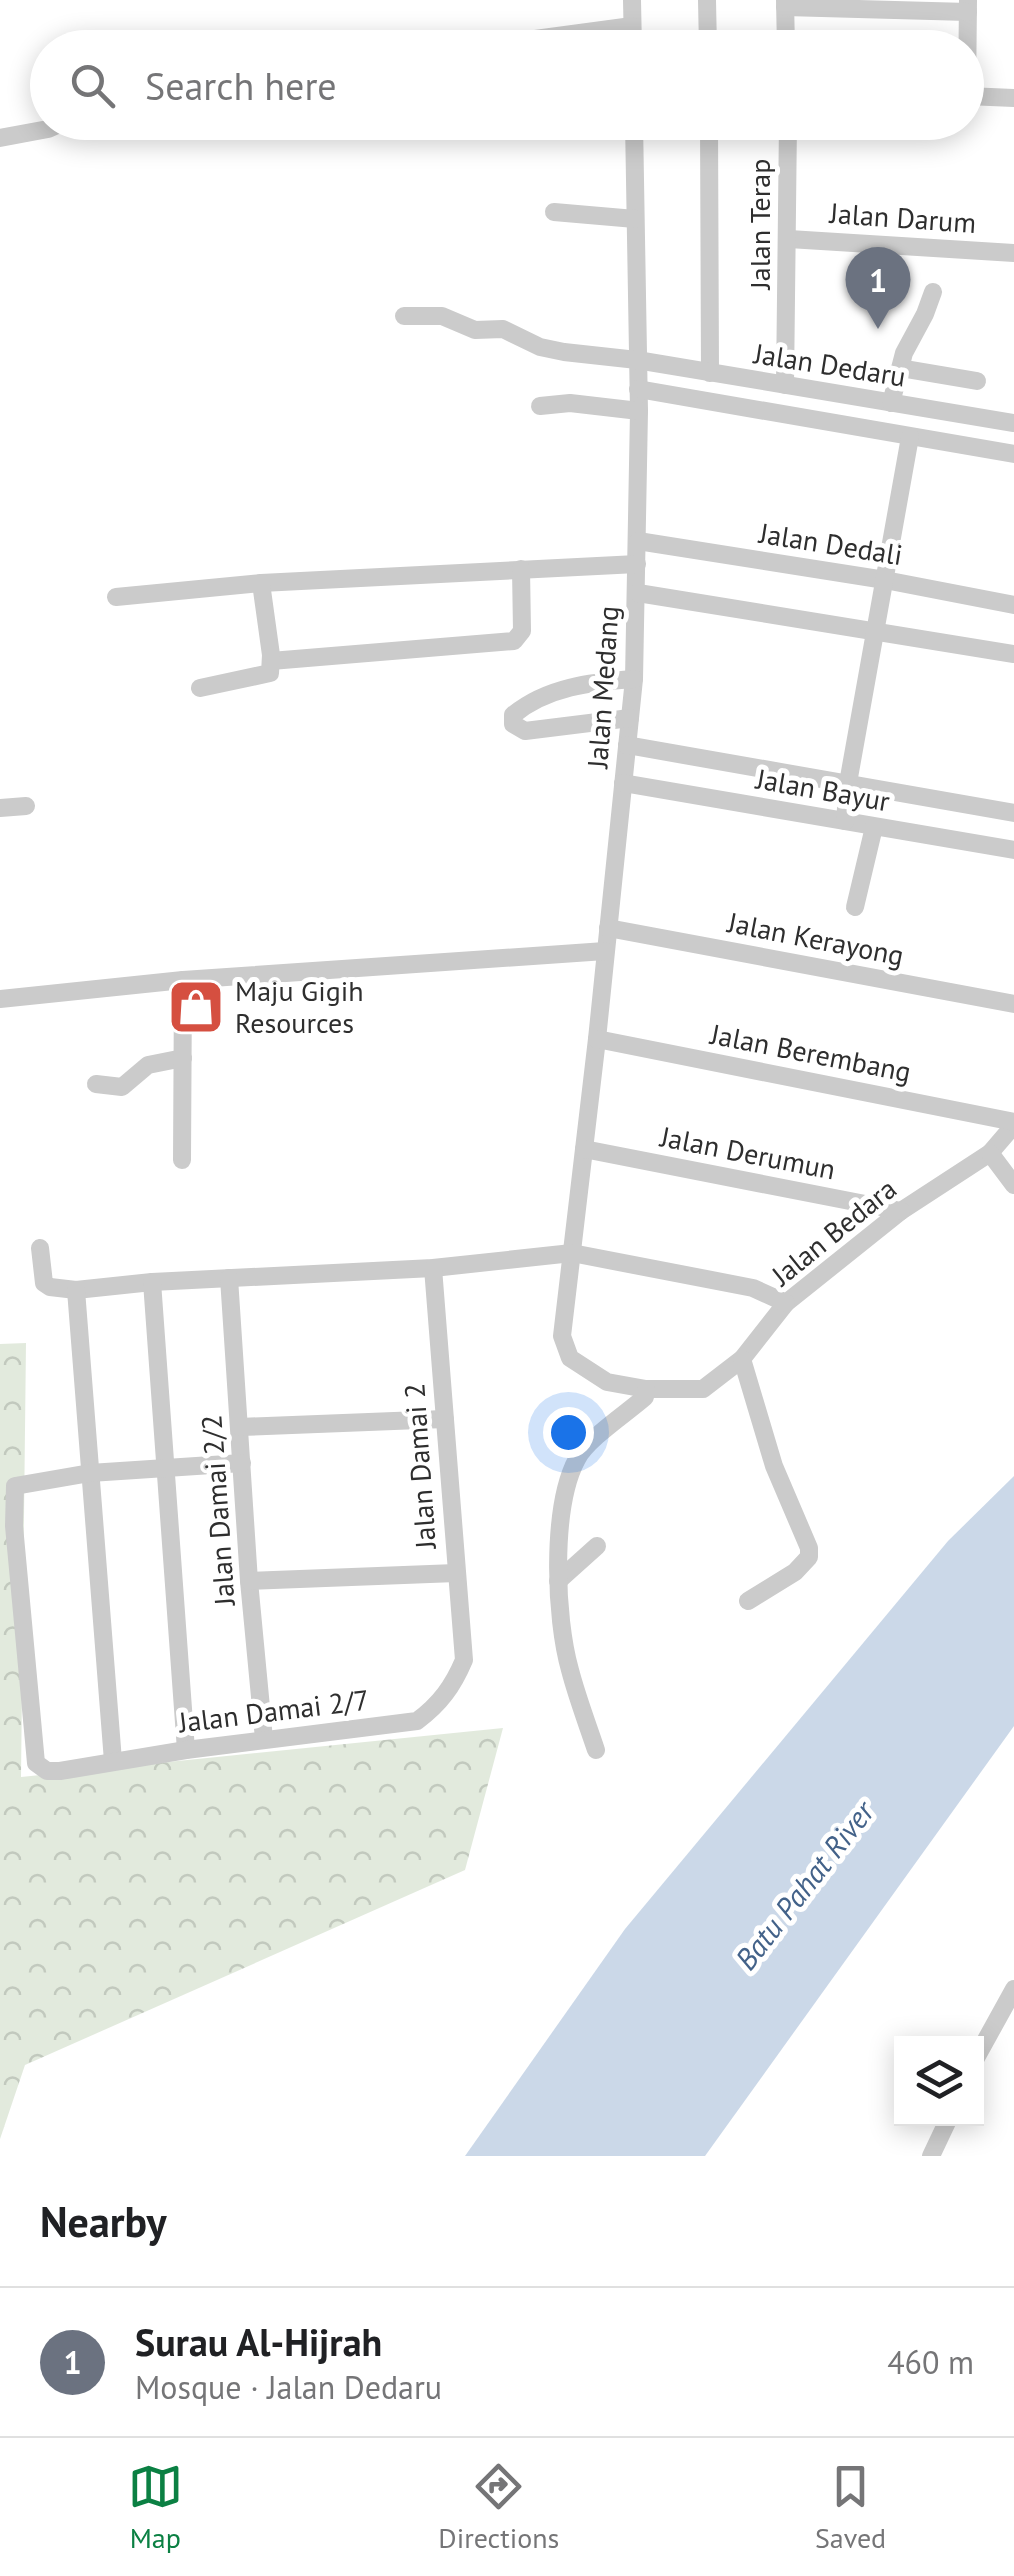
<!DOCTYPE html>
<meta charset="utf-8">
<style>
body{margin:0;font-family:"PT Sans",sans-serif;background:#f6f6f6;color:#202124}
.controls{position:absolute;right:30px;bottom:30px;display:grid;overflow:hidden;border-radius:0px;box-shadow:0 5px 25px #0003}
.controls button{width:90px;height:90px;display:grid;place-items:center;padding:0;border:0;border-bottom:2px solid #e0e0e0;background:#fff;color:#202124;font:50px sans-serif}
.you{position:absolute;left:568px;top:1432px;width:35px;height:35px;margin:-25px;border:8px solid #fff;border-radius:50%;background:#1a73e8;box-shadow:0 0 0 15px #1a73e833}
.badge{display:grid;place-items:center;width:65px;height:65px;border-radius:50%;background:#0b8043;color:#fff;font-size:32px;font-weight:700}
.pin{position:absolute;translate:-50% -82px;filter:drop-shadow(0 2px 5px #0008)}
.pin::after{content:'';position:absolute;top:52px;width:35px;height:30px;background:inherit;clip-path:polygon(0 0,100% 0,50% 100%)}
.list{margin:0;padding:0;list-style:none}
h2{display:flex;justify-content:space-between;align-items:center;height:130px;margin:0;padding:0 40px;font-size:42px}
h2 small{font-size:32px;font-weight:400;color:#757577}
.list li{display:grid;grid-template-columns:65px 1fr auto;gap:30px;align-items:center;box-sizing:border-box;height:150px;padding:0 40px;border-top:2px solid #e0e0e0}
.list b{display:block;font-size:38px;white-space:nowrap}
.list p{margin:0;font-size:32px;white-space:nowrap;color:#757577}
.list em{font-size:32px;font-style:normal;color:#757577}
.icon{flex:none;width:55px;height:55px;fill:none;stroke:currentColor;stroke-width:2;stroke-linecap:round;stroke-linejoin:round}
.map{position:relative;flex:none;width:1014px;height:2156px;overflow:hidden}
.search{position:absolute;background:#fff;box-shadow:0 5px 25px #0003;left:30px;right:30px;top:30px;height:110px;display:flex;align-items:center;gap:25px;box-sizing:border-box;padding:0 35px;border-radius:55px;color:#757577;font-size:38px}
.sheet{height:280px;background:#fff}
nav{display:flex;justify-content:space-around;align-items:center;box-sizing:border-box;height:140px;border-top:2px solid #e0e0e0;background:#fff;font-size:28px;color:#757577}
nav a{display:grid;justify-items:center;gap:5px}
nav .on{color:#0b8043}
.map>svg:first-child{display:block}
</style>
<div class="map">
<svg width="1014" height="2156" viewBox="0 0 1014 2156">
<defs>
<pattern id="forest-crowns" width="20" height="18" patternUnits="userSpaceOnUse" patternTransform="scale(2.5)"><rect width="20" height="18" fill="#e2eadd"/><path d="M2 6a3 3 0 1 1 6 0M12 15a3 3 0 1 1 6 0" fill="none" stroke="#c2c9be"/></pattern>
</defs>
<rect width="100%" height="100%" fill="#fff"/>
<!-- forest -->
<polygon fill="url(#forest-crowns)" points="26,1343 21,1777 503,1728 465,1870 25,2065 0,2139 0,1344"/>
<!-- water -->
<polygon fill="#cbd8e8" points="1014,1476 1014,1726 705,2156 465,2156 625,1929 948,1541"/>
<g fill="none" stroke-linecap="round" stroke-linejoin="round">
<!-- minor -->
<g stroke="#cbcbcb" stroke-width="18">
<polyline points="632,0 633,48"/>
<polyline points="707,0 708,48"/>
<polyline points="785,0 786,48"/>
<polyline points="968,0 967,96 1014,98"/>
<polyline points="785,7 968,12"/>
<polyline points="468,48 632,26"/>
<polyline points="634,122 639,411 634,679 597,1039 562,1336 570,1358 607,1382 646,1389 703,1389 742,1359 786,1303 901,1211 990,1153 1014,1125"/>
<polyline points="709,122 710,373"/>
<polyline points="0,138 48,129 64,122"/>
<polyline points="554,212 635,219"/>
<polyline points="789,239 1014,253"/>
<polyline points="404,316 442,316 475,330 503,329 540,347 564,352 637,360 1014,423"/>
<polyline points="900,368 977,381"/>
<polyline points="785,385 788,122"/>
<polyline points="638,389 1014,454"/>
<polyline points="891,403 904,353 925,314 933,292"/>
<polyline points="540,406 570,403 639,411"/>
<polyline points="638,541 885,580 1014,605"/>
<polyline points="638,593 1014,654"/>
<polyline points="116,597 261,583 637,564"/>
<polyline points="271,661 514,641 522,631 521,569"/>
<polyline points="200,688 270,673 271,655 261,583"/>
<path d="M630,718l-105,13 -12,-7v-9c34,-28 78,-33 121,-36"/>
<polyline points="627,745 1014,813"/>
<polyline points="623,783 1014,850"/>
<polyline points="0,808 26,806"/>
<polyline points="845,821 848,783 910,437"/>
<polyline points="855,907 874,827"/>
<polyline points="608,928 1014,1004"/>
<polyline points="0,999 183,980 605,951"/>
<polyline points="597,1039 1014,1122"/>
<polyline points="96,1084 122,1087 148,1065 183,1058"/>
<polyline points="584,1149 901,1211"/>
<polyline points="990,1153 1014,1185"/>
<polyline points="182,1160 183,980"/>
<polyline points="40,1248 44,1283 50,1287 76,1290 152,1282 433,1268 572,1253 753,1288 786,1303"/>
<polyline points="229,1278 249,1581 264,1739"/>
<polyline points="152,1282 186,1750"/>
<polyline points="76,1290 113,1761"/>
<polyline points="742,1359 774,1466 809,1548 809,1557 795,1572 748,1601"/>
<polyline points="240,1427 445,1419"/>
<path d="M242,1463l-152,10 -75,13 -1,40 22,237 11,8h13l126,-21 231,-29c23,-17 36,-35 47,-61l-31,-392"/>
<polyline points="249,1581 456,1573"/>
<polyline points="558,1581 597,1546"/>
<path d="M596,1750c-9,-27 -19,-53 -26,-80 -15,-52 -19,-163 7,-211 10,-20 50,-46 68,-62l1,-8"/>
<polyline points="976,2058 1014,1989"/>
<polyline points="931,2156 949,2118"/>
</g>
</g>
<!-- icons -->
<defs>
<g id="shop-square" transform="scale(2.875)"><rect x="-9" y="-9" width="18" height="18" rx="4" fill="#d54f40" stroke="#fff"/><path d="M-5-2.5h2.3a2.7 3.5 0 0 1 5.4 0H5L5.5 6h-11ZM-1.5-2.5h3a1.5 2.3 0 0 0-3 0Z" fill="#fff"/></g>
</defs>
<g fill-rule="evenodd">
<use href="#shop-square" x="196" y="1007"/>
</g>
<g text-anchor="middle" stroke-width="10" stroke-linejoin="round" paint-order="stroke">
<!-- street labels -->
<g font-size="28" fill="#2e2e2e" stroke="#fff">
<text transform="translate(903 218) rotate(4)" y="10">Jalan Darum</text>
<text transform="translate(760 224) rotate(-90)" y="10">Jalan Terap</text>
<text transform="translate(830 365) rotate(9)" y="10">Jalan Dedaru</text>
<text transform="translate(831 544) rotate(9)" y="10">Jalan Dedali</text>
<text transform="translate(603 687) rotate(-86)" y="10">Jalan Medang</text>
<text transform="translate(823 790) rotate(10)" y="10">Jalan Bayur</text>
<text transform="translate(816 939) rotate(11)" y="10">Jalan Kerayong</text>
<text transform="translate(811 1053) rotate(11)" y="10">Jalan Berembang</text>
<text transform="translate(748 1153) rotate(11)" y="10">Jalan Derumun</text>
<text transform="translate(834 1232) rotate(-39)" y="10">Jalan Bedara</text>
<text transform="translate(420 1466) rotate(-94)" y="10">Jalan Damai 2</text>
<text transform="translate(218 1510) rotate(-94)" y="10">Jalan Damai 2/2</text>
<text transform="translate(274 1711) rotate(-7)" y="10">Jalan Damai 2/7</text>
</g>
<!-- poi labels -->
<g font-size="28" fill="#2e2e2e" stroke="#fff" text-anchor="start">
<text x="235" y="1001">Maju Gigih<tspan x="235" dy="32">Resources</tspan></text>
</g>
<!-- water labels -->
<g font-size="30" font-style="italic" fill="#436289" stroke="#fff">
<text transform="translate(805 1886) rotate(-52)" y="10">Batu Pahat River</text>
</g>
</g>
</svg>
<div class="controls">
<button><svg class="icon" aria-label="layers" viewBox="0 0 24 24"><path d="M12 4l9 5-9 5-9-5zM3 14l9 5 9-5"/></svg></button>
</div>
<div class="you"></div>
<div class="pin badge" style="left:878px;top:329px;background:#6b7280">1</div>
<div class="search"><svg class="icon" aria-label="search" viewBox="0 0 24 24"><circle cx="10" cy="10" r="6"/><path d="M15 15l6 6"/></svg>Search here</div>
</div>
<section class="sheet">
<h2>Nearby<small></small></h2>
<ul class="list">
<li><span class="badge" style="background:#6b7280">1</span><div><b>Surau Al-Hijrah</b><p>Mosque · Jalan Dedaru</p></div><em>460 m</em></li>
</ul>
</section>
<nav>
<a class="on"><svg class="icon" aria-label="map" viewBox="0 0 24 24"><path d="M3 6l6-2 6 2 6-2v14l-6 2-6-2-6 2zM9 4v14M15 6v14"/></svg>Map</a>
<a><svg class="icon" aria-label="directions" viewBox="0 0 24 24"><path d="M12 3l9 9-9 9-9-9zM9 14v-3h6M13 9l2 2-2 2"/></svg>Directions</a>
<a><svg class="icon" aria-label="saved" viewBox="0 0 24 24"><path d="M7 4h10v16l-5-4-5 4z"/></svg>Saved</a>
</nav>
